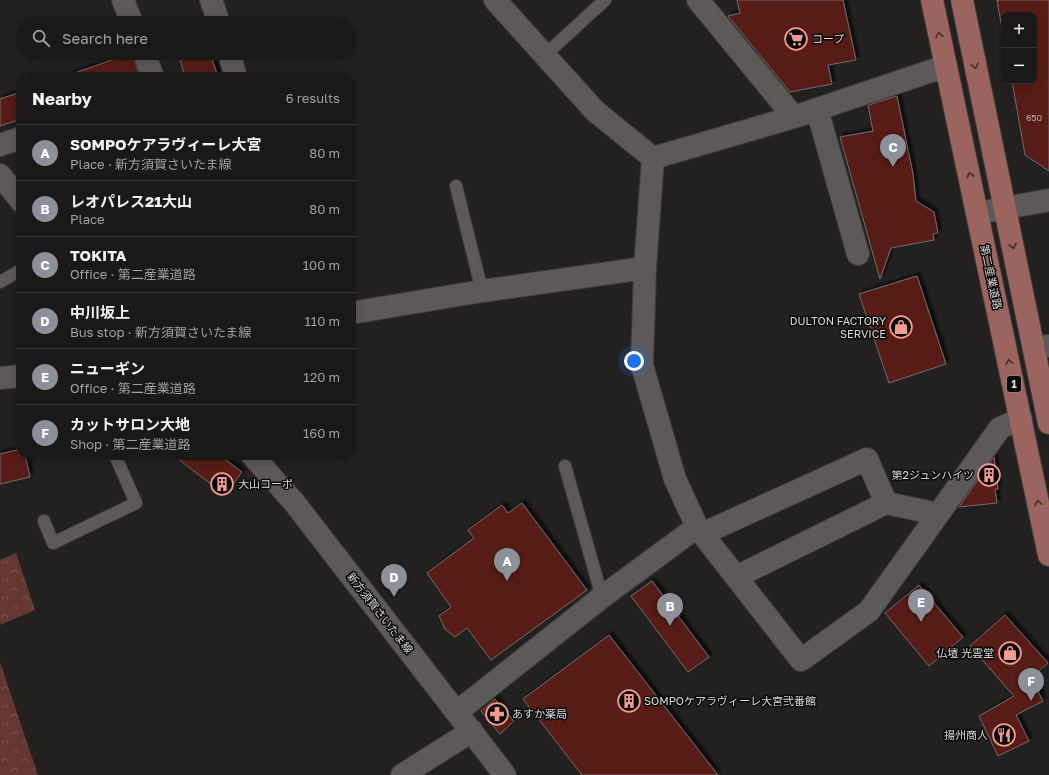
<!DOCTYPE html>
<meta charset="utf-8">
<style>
body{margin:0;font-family:"Golos Text","Noto Sans JP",sans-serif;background:#272525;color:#f1f3f6}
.controls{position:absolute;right:12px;top:12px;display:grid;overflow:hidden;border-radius:8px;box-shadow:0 2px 10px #0003}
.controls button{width:36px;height:36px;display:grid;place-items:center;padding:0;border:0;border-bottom:1px solid #383737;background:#1a1818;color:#f1f3f6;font:20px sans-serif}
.you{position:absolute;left:634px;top:361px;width:14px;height:14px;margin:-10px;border:3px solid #fff;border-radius:50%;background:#1a73e8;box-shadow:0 0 0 6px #1a73e833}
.badge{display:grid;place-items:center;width:26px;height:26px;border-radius:50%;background:#8c9099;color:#fff;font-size:13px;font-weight:700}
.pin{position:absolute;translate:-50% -33px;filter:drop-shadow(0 1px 2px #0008)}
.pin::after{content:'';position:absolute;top:21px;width:14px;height:12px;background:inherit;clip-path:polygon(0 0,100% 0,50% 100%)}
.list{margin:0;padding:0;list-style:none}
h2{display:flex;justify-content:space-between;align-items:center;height:52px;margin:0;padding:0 16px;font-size:17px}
h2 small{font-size:13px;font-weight:400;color:#9fa0a2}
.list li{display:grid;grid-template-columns:26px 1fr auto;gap:12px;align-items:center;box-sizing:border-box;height:56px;padding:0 16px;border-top:1px solid #383737}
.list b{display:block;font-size:15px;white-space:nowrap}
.list p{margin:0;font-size:13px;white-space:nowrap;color:#9fa0a2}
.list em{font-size:13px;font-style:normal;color:#9fa0a2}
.icon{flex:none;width:22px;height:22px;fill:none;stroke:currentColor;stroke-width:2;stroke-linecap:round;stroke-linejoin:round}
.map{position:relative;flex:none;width:1049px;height:775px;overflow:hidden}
.search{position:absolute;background:#1a1818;box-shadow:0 2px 10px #0003;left:16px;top:16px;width:340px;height:44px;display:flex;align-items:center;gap:10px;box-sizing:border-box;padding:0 14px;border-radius:22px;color:#9fa0a2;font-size:15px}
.panel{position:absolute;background:#1a1818;box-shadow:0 2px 10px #0003;left:16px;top:72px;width:340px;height:388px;border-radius:16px}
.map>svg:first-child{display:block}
</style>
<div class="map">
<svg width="1049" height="775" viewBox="0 0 1049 775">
<defs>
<pattern id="forest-crowns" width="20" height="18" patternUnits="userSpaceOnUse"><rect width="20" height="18" fill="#643732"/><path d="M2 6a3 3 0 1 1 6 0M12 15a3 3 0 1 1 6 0" fill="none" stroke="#7a534f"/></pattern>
<filter id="shadow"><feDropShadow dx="3.5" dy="-3.5" stdDeviation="1" flood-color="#0009"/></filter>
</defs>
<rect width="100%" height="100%" fill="#232020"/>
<!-- forest -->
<g fill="url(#forest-crowns)">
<polygon points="16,553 35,610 0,625 0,560"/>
<polygon points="0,662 38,775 0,775"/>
</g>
<!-- building -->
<g fill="#581b17" stroke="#716d6d" filter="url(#shadow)">
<polygon points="737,0 843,0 856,60 828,65 832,84 790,92 728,16 740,13"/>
<polygon points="997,0 1049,0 1049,171 1025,155 1012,81 1034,81 1034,15 1004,15 1004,40"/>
<polygon points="132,53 140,77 69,77 69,75"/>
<polygon points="178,53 210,53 218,77 185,77"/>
<polygon points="21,92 21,119 0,126 0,99"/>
<polygon points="897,96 913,174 916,201 934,212 938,233 933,234 934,240 891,248 880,279 840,137 873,131 868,105"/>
<polygon points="917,276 946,364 889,383 859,294"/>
<polygon points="21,449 21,455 25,455 30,477 0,484 0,454"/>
<polygon points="173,455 219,455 242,472 225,495"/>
<polygon points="994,457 998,489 995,489 997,503 959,507"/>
<polygon points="522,503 587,590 491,660 467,628 455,637 445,629 439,616 451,607 427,573 474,538 468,530 502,505 508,513"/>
<polygon points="652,581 709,657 688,672 631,596"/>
<polygon points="919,585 963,637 929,666 885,613"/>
<polygon points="1005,615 1048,663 1031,678 1043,701 1016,715 1029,741 998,756 979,716 1014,696 970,646"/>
<polygon points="609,635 718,775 582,775 523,699"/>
<polygon points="495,699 514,721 500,734 481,711"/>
</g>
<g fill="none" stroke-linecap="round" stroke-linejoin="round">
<!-- service casing -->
<g stroke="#3e3c3b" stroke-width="14">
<g id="service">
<polyline points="545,55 605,0"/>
<polyline points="456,186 482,291"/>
<polyline points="0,282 21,270"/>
<polyline points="565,466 602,597"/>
<polyline points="44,521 53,543 136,503 115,455"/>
</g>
</g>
<!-- minor casing -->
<g stroke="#3e3c3b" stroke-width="24">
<g id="minor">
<polyline points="123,0 132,23"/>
<polyline points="211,0 219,23"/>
<polyline points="495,0 595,111 653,158"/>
<polyline points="698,0 794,117"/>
<polyline points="144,53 153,77"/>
<polyline points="229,53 236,77"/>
<polyline points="817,109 858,254"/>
<polyline points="0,145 21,138"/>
<polyline points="653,158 794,117 946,66"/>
<polyline points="0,175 21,201"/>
<polyline points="351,313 482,291 645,268"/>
<polyline points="1034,348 1049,346"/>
<polyline points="886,503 938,514"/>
<polyline points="697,527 801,660 869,611 1000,428 1021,419"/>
<polyline points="702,534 867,459 886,503 736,577"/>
<polyline points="457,712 602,597 697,527 675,479 642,365 645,268 653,158"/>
<polyline points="402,775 472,731"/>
</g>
</g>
<!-- tertiary casing -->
<g stroke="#3e3c3b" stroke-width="24">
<polyline id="tertiary" points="978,213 1049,200"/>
</g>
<!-- secondary casing -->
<g stroke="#3e3c3b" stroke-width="24">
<g id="secondary">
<polyline points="0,378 21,376"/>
<polyline points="252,455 293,501 505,775"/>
</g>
</g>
<!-- primary casing -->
<g stroke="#3e3c3b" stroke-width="24">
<g id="primary">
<polyline points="932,0 1049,555"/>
<polyline points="962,0 1049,423"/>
</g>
</g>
<!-- service -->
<use href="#service" stroke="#5d5959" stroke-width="12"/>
<!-- minor -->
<use href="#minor" stroke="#5d5959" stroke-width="22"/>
<!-- tertiary -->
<use href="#tertiary" stroke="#5d5959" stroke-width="22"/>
<!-- secondary -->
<use href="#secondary" stroke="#5d5959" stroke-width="22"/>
<!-- primary -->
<use href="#primary" stroke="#9c645e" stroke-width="22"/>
</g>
<!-- one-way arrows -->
<defs><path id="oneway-chevron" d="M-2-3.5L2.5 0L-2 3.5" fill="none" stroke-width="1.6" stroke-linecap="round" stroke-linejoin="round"/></defs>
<g stroke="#452e2c">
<use href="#oneway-chevron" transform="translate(939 35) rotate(-102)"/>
<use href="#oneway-chevron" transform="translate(975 66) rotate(78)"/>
<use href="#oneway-chevron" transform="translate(970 175) rotate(-102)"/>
<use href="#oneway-chevron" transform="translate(1013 246) rotate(78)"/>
<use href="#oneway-chevron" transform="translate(1009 362) rotate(-102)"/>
<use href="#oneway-chevron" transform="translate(1038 503) rotate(-102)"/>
</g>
<!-- icons -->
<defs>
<g id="supermarket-ring" transform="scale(1.15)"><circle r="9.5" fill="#0b0a0a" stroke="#f59c91" stroke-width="1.5"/><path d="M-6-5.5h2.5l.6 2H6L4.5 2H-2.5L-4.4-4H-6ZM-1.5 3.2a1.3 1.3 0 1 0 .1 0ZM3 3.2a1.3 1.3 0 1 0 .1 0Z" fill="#f59c91"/></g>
<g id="shop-ring" transform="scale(1.15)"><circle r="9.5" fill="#0b0a0a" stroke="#f59c91" stroke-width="1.5"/><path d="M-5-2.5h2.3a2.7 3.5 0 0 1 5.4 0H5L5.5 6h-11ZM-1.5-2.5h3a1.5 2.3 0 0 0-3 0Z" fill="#f59c91"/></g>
<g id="building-ring" transform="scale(1.15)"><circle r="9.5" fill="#0b0a0a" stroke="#f59c91" stroke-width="1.5"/><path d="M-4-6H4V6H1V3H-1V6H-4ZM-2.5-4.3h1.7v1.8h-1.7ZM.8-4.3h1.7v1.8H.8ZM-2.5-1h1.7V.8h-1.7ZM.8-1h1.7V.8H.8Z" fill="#f59c91"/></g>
<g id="pharmacy-ring" transform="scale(1.15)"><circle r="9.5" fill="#0b0a0a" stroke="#f59c91" stroke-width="1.5"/><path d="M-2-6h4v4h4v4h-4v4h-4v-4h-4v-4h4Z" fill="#f59c91"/></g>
<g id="restaurant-ring" transform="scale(1.15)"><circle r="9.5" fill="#0b0a0a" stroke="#f59c91" stroke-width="1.5"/><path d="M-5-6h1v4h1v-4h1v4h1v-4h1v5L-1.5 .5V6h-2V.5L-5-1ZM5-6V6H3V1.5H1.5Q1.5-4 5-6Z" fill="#f59c91"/></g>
</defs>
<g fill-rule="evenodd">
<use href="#supermarket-ring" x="796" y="39"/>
<use href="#shop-ring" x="901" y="327"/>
<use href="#building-ring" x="989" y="475"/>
<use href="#building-ring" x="222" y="484"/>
<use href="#shop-ring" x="1010" y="653"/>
<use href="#building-ring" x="629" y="701"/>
<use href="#pharmacy-ring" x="497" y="714"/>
<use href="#restaurant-ring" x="1004" y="735"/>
</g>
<g text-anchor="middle" stroke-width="3" stroke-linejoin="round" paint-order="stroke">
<!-- number labels -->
<g font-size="9" fill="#baaaa8">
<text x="1034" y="121">650</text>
</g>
<!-- shield labels -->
<rect fill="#0b0a0a" stroke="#9d9c9b" stroke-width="1" x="1007" y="376" width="14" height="16" rx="3"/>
<g font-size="10" font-weight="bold" fill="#dbdad9">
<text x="1014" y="388">1</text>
</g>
<!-- poi labels -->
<g font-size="11" fill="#dbdad9" stroke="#0b0a0a" text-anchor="start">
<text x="812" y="43">コープ</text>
<text x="886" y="325" text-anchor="end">DULTON FACTORY<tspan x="886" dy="13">SERVICE</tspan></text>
<text x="974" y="479" text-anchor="end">第2ジュンハイツ</text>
<text x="238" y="488">大山コーポ</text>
<text x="994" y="657" text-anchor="end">仏壇 光雲堂</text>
<text x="644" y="705">SOMPOケアラヴィーレ大宮弐番館</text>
<text x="512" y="718">あすか薬局</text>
<text x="988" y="739" text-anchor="end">揚州商人</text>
</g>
<!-- street labels -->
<g font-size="11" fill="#dbdad9" stroke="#0b0a0a">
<text transform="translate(991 277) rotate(78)" y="4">第二産業道路</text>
<text transform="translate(380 613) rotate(52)" y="4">新方須賀さいたま線</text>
</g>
</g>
</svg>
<div class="controls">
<button>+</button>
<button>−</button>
</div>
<div class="you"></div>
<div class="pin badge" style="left:507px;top:581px">A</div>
<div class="pin badge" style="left:670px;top:626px">B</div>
<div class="pin badge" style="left:893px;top:167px">C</div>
<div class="pin badge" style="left:394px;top:597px">D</div>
<div class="pin badge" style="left:921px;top:622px">E</div>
<div class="pin badge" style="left:1031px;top:701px">F</div>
<div class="search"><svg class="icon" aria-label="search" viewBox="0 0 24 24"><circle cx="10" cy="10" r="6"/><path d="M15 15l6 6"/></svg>Search here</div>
<section class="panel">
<h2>Nearby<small>6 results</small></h2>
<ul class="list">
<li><span class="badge">A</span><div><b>SOMPOケアラヴィーレ大宮</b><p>Place · 新方須賀さいたま線</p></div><em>80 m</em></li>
<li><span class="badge">B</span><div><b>レオパレス21大山</b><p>Place</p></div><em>80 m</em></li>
<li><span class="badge">C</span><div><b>TOKITA</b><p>Office · 第二産業道路</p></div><em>100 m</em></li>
<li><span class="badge">D</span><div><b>中川坂上</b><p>Bus stop · 新方須賀さいたま線</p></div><em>110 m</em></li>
<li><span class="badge">E</span><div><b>ニューギン</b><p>Office · 第二産業道路</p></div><em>120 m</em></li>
<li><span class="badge">F</span><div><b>カットサロン大地</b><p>Shop · 第二産業道路</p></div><em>160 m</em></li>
</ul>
</section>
</div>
